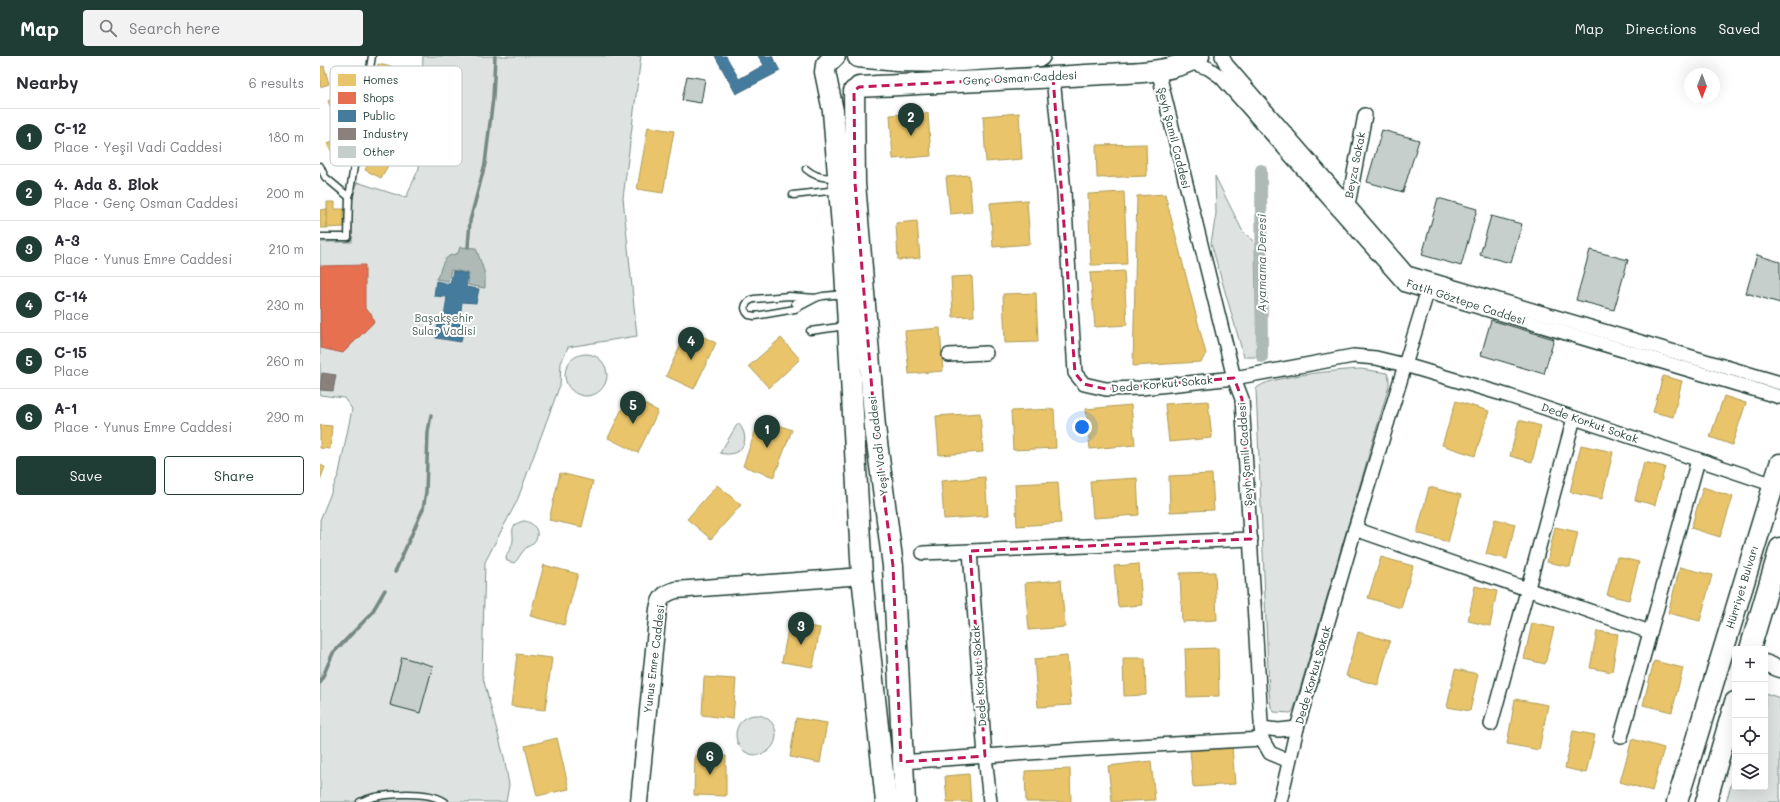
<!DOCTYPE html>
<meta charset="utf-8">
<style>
body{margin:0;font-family:Mali,sans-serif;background:#f2f2f3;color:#2b2b33}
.controls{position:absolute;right:12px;bottom:12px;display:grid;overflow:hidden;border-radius:4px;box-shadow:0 4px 16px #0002}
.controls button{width:36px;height:36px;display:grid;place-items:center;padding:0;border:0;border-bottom:1px solid #e1e1e2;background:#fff;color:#2b2b33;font:20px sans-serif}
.compass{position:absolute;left:1364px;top:12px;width:36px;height:36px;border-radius:50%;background:#fff;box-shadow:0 4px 16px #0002;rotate:180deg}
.you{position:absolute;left:762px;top:371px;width:14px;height:14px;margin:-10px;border:3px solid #fff;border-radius:50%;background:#1a73e8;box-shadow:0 0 0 6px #1a73e833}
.badge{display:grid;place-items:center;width:26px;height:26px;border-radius:50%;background:#1f3d34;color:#fff;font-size:13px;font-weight:700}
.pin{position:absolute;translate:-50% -33px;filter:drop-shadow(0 1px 2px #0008)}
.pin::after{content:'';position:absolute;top:21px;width:14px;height:12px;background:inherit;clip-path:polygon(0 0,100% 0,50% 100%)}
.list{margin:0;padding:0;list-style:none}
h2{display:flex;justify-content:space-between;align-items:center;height:52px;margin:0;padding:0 16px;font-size:17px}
h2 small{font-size:13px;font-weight:400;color:#7c7c81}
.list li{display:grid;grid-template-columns:26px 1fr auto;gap:12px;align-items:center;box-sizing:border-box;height:56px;padding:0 16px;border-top:1px solid #e1e1e2}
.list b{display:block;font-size:15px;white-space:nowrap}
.list p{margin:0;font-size:13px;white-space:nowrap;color:#7c7c81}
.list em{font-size:13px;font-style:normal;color:#7c7c81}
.actions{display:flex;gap:8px;padding:12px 16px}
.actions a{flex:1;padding:9px 0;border:1px solid #1f3d34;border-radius:4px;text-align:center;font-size:14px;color:#1f3d34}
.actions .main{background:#1f3d34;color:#fff}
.icon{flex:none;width:22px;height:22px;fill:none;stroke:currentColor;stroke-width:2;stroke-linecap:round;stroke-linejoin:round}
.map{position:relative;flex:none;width:1460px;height:746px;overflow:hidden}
header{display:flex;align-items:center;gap:24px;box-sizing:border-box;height:56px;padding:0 20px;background:#1f3d34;color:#fff}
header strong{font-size:19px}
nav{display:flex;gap:22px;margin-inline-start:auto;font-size:14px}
.search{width:280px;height:36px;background:#f2f2f3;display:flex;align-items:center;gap:10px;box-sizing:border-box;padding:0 14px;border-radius:4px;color:#7c7c81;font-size:15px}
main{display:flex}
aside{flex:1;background:#fff}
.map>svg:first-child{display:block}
</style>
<header>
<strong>Map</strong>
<div class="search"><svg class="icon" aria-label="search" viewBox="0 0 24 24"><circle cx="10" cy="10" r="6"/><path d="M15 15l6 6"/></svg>Search here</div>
<nav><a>Map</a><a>Directions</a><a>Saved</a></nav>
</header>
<main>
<aside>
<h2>Nearby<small>6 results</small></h2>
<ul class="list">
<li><span class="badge">1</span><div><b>C-12</b><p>Place · Yeşil Vadi Caddesi</p></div><em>180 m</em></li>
<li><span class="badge">2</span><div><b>4. Ada 8. Blok</b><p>Place · Genç Osman Caddesi</p></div><em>200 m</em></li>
<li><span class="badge">3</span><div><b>A-3</b><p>Place · Yunus Emre Caddesi</p></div><em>210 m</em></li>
<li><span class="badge">4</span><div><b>C-14</b><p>Place</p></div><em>230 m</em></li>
<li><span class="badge">5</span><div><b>C-15</b><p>Place</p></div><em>260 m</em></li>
<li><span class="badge">6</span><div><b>A-1</b><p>Place · Yunus Emre Caddesi</p></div><em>290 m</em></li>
</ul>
<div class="actions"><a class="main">Save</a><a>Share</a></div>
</aside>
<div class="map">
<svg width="1460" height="746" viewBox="0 0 1460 746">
<rect width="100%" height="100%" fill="#fff"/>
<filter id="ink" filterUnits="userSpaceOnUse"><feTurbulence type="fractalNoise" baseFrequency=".025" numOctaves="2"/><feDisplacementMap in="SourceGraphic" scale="8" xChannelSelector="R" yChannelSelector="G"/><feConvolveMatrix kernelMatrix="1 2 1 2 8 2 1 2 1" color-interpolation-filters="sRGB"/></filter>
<g filter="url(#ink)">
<!-- green -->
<g fill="#dee3e2" stroke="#7e908b">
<polygon points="103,0 321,0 303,142 317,280 248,291 241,307 240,329 197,445 165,506 162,618 184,701 189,729 186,746 0,746 0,464 19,417 32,353 24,342 0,339 0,188 2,186 32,186 32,146 37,126 86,142 99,112"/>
<polygon points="895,120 922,174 935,187 937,301 924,301 891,187 896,158"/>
<circle cx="266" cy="319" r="21"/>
<path d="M1041,313l26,4 2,5v8l-95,323 -3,4 -17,-1 -3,-5 -2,-15 -13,-303c9,-13 86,-19 105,-20z"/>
<path d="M418,367c15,16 3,36 -18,30z"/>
<path d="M204,465c10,1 18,12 10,21 -3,4 -7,4 -10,8 -4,4 -5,9 -10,13l-7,-2 -1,-4c1,-5 5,-8 6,-12 4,-11 -6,-20 12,-24z"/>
<polygon points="1445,637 1460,642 1460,746 1406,746 1415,716 1415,731 1445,731"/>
<circle cx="436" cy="679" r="20"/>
</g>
<!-- water -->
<path fill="#afbab7" stroke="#758883" d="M140,191l16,1 9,26v14l-17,-3 1,-12 -18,-3 -3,11 -12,-2c5,-7 5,-18 13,-23 3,-1 6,-2 9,-3z"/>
<!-- homes -->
<g fill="#e9c46a" stroke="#ac9c5a">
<polygon points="58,8 76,12 74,20 81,22 80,30 54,24"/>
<polygon points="4,10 9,28 0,31 0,11"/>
<polygon points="25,38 32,55 15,62 8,45"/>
<polygon points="608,57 611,100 573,103 570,59"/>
<polygon points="699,57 702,103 666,106 663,60"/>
<polygon points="328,71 354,75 343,137 317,133"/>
<polygon points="22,79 32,94 17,104 7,88"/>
<polygon points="826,88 827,120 777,122 776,89"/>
<polygon points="54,97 70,106 61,122 45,114"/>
<polygon points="649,119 652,156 630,158 626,121"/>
<polygon points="804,136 807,208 771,209 768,138"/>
<polygon points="845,138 886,298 881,306 813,310 817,140"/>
<polygon points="707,144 710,188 673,191 670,147"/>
<polygon points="7,146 15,146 15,153 24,153 24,171 7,172"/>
<polygon points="7,153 7,172 0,172 0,154"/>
<polygon points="597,165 600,202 578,204 576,167"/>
<polygon points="804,215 807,269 775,271 770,217"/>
<polygon points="652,220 654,260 633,261 631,221"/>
<polygon points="716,237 718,286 685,287 683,238"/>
<polygon points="620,272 623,315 589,318 585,275"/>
<polygon points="368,273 396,287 374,333 346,320"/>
<polygon points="461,282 480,303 449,332 429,310"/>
<polygon points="1343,320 1362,325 1353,361 1333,356"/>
<polygon points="308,340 338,355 318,397 288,382"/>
<polygon points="1404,340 1426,347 1412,389 1390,381"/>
<polygon points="888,345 892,382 849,386 845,348"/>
<polygon points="1136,345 1169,355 1155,400 1122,389"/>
<polygon points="811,349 815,389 770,393 766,353"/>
<polygon points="734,353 736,392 693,394 691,355"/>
<polygon points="660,357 663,396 619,399 616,360"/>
<polygon points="440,362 472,374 454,421 423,410"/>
<polygon points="1199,364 1221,370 1212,406 1190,400"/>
<polygon points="0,369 12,370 10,393 0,392"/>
<polygon points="1261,389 1293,396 1282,443 1250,436"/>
<polygon points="1324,406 1345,411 1335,449 1315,444"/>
<polygon points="0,409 5,411 0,424"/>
<polygon points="240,417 273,425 262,471 229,464"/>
<polygon points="892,418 894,454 850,456 849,420"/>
<polygon points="665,421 668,460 624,463 621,425"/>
<polygon points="817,422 819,459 773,462 770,425"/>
<polygon points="738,426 741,467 697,470 695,428"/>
<polygon points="397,429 421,449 391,483 367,463"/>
<polygon points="1109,431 1141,439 1128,486 1097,477"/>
<polygon points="1383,431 1413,441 1400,481 1371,472"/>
<polygon points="1175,463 1195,468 1187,503 1166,498"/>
<polygon points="1235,471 1258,476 1250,511 1227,506"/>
<polygon points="1061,501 1093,510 1081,552 1048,542"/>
<polygon points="1297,501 1319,506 1309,544 1287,539"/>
<polygon points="819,508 822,549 798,551 794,510"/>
<polygon points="224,509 258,518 244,569 210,560"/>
<polygon points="1360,511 1392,519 1380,565 1348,557"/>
<polygon points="895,516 897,564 862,566 860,517"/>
<polygon points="741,524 745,571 709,574 705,527"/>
<polygon points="1155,530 1177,535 1170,570 1148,565"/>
<polygon points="469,567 500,572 493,611 462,606"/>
<polygon points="1212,567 1234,572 1225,608 1204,603"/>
<polygon points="1277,575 1298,578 1292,616 1270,612"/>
<polygon points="1038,576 1070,585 1058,629 1026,620"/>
<polygon points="898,592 899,640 867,641 865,593"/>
<polygon points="197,598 232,602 225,654 191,650"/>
<polygon points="747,600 751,649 718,651 714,603"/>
<polygon points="803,602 825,602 826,639 804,640"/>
<polygon points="1334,605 1363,612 1352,656 1323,649"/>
<polygon points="1135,613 1158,618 1150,655 1127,651"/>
<polygon points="384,621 416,623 413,663 382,659"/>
<polygon points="1195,643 1228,649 1219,694 1187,688"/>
<polygon points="476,662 507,667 500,707 470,701"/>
<polygon points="1253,675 1275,679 1266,717 1245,712"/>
<polygon points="237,682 249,733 217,740 205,690"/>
<polygon points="1312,683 1344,692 1332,735 1300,726"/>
<polygon points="912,690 915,728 873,731 870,693"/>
<polygon points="375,699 406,700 406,740 374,739"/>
<polygon points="831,705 835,744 792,746 788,710"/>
<polygon points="750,713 751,746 706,746 705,715"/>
<polygon points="649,718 651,746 627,746 625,720"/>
</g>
<!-- shops -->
<polygon fill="#e76f51" stroke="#ab6048" points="45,209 45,253 51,257 54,266 23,297 1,292 0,210"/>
<!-- public -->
<g fill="#457b9d" stroke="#3a687e">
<polygon points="395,0 406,0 419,23 444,9 438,0 452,0 460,15 416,38"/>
<polygon points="133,215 148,218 146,231 159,233 156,247 142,246 140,263 145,264 141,286 116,282 119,261 124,261 127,241 114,240 116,225 130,228"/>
</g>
<!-- industry -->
<polygon fill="#8a817c" stroke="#6a6d66" points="2,317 16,319 13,335 0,334"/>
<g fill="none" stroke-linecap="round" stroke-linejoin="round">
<!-- stream -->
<g stroke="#758883" stroke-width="3.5">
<polyline points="148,191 150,165 165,108 173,42 175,0"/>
<polyline points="75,516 103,453 106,436 108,376 111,359"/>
<polyline points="0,627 13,597 51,558 65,534"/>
</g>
<!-- canal -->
<polyline stroke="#afbab7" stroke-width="12" points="941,114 942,301"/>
</g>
<!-- building -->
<g fill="#c7cfcc" stroke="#1f3d34">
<polygon points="367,20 385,23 381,47 362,44"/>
<polygon points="1062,74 1099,84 1083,136 1047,126"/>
<polygon points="1118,142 1157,153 1141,210 1102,199"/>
<polygon points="1171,160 1202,168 1191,207 1160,199"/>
<polygon points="1270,194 1308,204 1294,254 1256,244"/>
<polygon points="1437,199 1460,206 1460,247 1426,237"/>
<polygon points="1171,264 1234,283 1224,318 1161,299"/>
<polygon points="82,601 113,610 100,657 70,649"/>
</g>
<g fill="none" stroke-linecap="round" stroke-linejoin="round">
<!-- service casing -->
<g stroke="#1f3d34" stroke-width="9">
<g id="service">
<polyline points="0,110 5,121 29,141"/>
<path d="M486,113c9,8 18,10 30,8"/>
<polyline points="473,139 518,134"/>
<polyline points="0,181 28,181 29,141 52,0"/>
<polyline points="434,243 469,240 496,242 475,253 435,260"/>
<polyline points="475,247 503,240 524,238"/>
<polyline points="490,275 526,270"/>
<path d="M40,746c18,-9 68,-12 85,0"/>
</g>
</g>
<!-- minor casing -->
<g stroke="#1f3d34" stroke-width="16">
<g id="minor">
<polyline points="902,0 906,8 1087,217 1460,327"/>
<polyline points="870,6 888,12 901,21 1085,229 1460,341"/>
<polyline points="838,14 914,322 922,343 942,683 950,697 969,705"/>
<polyline points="733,21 744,136 755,317 764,328 786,333 821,332 914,322 1033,300 1056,302 1085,309 1189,340 1454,429"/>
<polyline points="1025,153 1028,149 1045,59"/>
<polyline points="629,299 666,297"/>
<polyline points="1035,473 1330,576"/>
<polyline points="650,495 665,700 670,746"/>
<polyline points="603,497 931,483"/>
<polyline points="1171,668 1254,362"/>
<polyline points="941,672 959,674 977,672"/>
<polyline points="1301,681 1378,404"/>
<polyline points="581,706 765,693 942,683"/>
<polyline points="960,746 977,672 1035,473 1110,227"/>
</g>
</g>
<!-- tertiary casing -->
<g stroke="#1f3d34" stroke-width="19">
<g id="tertiary">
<polyline points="1445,607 1460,613"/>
<path d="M319,746l19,-193c2,-12 7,-16 18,-19l186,-14"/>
</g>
</g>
<!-- primary casing -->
<g stroke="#1f3d34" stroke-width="23">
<g id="primary">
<polyline points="515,0 506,9 505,16 513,55 524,196 542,520 566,746"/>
<polyline points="538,1 577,5 626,6 720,0"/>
<path d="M539,31c76,-4 152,-7 227,-12 34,-3 84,1 113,-19"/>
<polyline points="534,35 535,127 555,371 573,510 585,746"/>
<polyline points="1430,593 1460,492"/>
<polyline points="1357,746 1460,408"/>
<polyline points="1386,746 1415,646"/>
</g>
</g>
<!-- service -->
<use href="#service" stroke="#fff" stroke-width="6"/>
<!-- minor -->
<use href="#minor" stroke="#fff" stroke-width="13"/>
<!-- tertiary -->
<use href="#tertiary" stroke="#fff" stroke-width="16"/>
<!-- primary -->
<use href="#primary" stroke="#fff" stroke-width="20"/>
<!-- service-bridge casing -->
<g stroke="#1f3d34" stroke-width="9" stroke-linecap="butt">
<path id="service-bridge" d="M434,243c-9,3 -12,9 -5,16l6,1"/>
</g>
<!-- service-bridge -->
<use href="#service-bridge" stroke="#fff" stroke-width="6"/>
</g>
</g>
<!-- marked area -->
<path fill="none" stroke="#c2185b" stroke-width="3" stroke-dasharray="8 5" stroke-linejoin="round" d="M733,21l22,296 9,11 22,5 128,-11 8,21 9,140 -281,12 15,205 -84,6 -8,-196 -18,-139 -20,-244 -1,-92 5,-4z"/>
<g text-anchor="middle" stroke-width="4" stroke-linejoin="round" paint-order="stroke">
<!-- street labels -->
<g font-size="11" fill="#1f3d34" stroke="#fff">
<text transform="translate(700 22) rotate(-3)" y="4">Genç Osman Caddesi</text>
<text transform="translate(854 82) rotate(76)" y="4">Şeyh Şamil Caddesi</text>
<text transform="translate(1035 109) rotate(-79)" y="4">Beyza Sokak</text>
<text transform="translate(1146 246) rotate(18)" y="4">Fatih Göztepe Caddesi</text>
<text transform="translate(842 328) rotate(-5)" y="4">Dede Korkut Sokak</text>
<text transform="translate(1270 367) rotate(19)" y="4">Dede Korkut Sokak</text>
<text transform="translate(558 390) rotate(-97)" y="4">Yeşil Vadi Caddesi</text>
<text transform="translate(925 398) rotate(-94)" y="4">Şeyh Şamil Caddesi</text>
<text transform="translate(1422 531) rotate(-73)" y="4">Hürriyet Bulvarı</text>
<text transform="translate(334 603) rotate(-83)" y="4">Yunus Emre Caddesi</text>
<text transform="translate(993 619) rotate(-74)" y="4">Dede Korkut Sokak</text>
<text transform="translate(659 620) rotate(-94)" y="4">Dede Korkut Sokak</text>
</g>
<!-- park labels -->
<g font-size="11" fill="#455e57" stroke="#fff">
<text x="124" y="266">Başakşehir<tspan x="124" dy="13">Sular Vadisi</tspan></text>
</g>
<!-- water labels -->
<g font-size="12" font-style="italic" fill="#4a625b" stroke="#fff">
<text transform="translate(942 207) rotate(-90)" y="4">Ayamama Deresi</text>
</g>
</g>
<!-- legend -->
<rect x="10" y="10" width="132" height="100" rx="6" fill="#fff" stroke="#bcc5c2" stroke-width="1"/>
<rect x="18" y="18" width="18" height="12" fill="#e9c46a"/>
<rect x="18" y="36" width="18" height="12" fill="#e76f51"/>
<rect x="18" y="54" width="18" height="12" fill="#457b9d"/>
<rect x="18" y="72" width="18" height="12" fill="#8a817c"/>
<rect x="18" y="90" width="18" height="12" fill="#c7cfcc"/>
<g font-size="11" fill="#1f3d34">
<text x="43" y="28">Homes</text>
<text x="43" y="46">Shops</text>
<text x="43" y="64">Public</text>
<text x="43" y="82">Industry</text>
<text x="43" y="100">Other</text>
</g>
</svg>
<div class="controls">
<button>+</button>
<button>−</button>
<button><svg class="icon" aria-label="locate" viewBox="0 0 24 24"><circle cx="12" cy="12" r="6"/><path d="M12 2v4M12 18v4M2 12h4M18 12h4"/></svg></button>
<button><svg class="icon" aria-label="layers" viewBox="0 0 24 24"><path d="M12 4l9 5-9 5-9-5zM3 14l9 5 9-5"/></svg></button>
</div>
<svg class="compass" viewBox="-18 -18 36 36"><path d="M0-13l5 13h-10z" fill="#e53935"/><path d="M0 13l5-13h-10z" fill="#7c7c81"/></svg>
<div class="you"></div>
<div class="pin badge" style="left:447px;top:392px">1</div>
<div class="pin badge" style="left:591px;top:80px">2</div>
<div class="pin badge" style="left:481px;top:589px">3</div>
<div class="pin badge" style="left:371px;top:304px">4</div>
<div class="pin badge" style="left:313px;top:368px">5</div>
<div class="pin badge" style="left:390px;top:719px">6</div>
</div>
</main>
